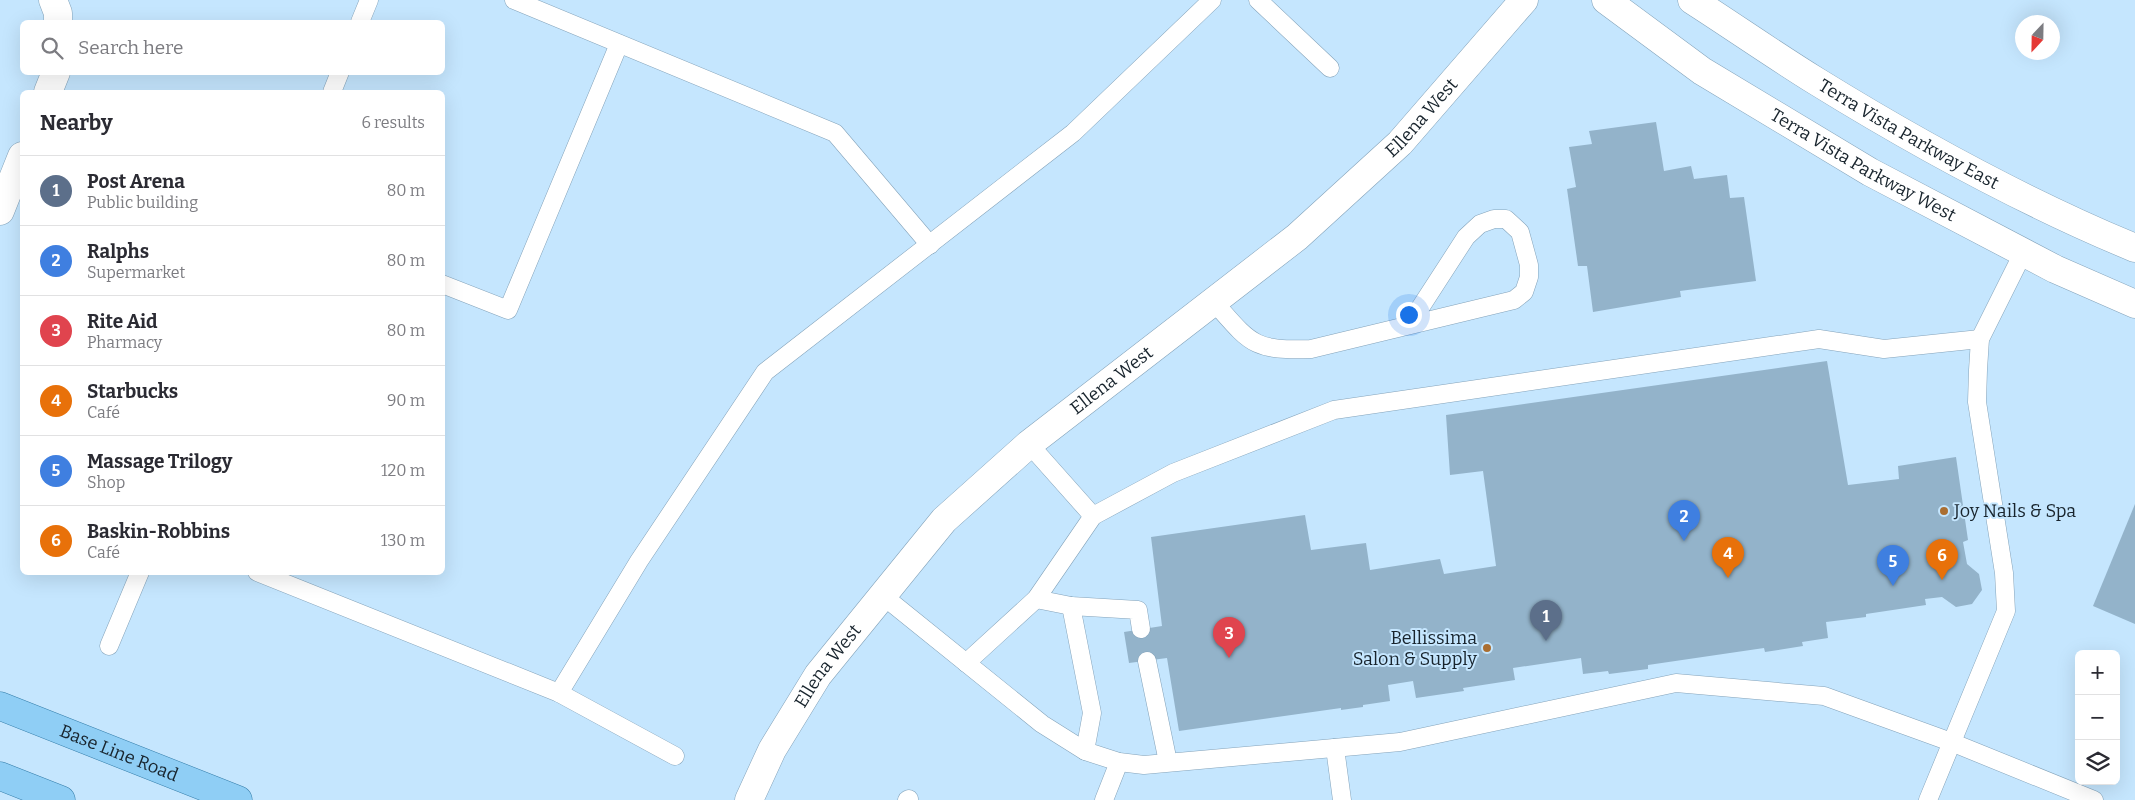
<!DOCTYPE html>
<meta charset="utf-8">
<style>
body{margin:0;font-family:Bitter,serif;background:#f7f7f7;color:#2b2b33}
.controls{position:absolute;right:15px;bottom:15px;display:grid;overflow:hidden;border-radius:8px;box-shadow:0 5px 20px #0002}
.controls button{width:45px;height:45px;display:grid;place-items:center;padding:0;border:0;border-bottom:1px solid #e1e1e2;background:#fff;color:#2b2b33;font:25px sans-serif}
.compass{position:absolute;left:2015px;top:15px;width:45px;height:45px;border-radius:50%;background:#fff;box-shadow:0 5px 20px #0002;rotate:202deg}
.you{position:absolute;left:1408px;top:314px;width:18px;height:18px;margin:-12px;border:4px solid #fff;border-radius:50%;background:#1a73e8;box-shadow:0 0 0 8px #1a73e833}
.badge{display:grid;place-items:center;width:32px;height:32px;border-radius:50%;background:#0b8043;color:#fff;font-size:16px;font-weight:700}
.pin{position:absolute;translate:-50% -41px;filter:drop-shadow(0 1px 2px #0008)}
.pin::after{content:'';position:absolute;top:26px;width:18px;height:15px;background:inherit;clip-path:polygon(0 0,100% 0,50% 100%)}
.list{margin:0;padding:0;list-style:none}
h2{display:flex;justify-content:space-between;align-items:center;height:65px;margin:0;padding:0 20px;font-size:21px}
h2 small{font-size:16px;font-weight:400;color:#7c7c81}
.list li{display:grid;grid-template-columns:32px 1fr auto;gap:15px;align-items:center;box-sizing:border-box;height:70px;padding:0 20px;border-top:1px solid #e1e1e2}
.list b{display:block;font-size:19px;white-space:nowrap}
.list p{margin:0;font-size:16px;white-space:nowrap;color:#7c7c81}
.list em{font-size:16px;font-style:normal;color:#7c7c81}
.icon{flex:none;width:28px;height:28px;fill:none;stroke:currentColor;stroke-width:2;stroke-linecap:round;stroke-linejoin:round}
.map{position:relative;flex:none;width:2135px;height:800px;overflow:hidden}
.search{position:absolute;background:#fff;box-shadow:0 5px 20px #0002;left:20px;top:20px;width:425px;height:55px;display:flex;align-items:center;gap:12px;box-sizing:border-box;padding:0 18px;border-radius:8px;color:#7c7c81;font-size:19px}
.panel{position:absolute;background:#fff;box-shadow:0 5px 20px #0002;left:20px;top:90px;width:425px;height:485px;border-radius:8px}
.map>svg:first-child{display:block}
</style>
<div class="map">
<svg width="2135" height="800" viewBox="0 0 2135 800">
<rect width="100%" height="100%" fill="#c5e6fe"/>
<!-- building -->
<g fill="#93b3ca">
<polygon points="1656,122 1664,171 1691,166 1694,179 1727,175 1730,198 1744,197 1756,281 1680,291 1681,297 1593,312 1587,266 1578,266 1567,189 1576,187 1569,147 1592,144 1589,131"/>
<polygon points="1827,361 1848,485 1899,479 1898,466 1956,457 1968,540 1963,542 1967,564 1979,574 1982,590 1972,604 1956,607 1942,597 1925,599 1926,605 1866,614 1866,617 1826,622 1828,638 1802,642 1803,646 1765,652 1764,648 1648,665 1648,669 1609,674 1608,671 1583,674 1581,658 1513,668 1515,680 1463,688 1464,691 1416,698 1413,681 1388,685 1390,701 1363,705 1363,707 1341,710 1341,708 1179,731 1167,658 1129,663 1124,632 1162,626 1151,537 1305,515 1311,550 1366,543 1370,570 1440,559 1444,574 1496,566 1483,471 1450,475 1446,415"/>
<polygon points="2135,504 2135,624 2093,606"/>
</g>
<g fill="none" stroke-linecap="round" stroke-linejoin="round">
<!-- service casing -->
<g stroke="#84a3ba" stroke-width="19">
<g id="service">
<polyline points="514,0 835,133 930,245"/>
<polyline points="1258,0 1330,68"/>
<polyline points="360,22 369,0"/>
<polyline points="332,92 340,72"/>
<polyline points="442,284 508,310 619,44"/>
<path d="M1214,302c37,42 39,49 97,47l203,-49 10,-8 5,-15v-12l-9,-33 -14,-13h-12l-14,5 -14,13 -57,88"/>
<polyline points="1029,444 1093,516"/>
<polyline points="257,572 559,693 675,756"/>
<polyline points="882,595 1042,724 1085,751 1119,762 1144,765 1400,742 1676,683 1824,696 1951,742 2094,800"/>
<polyline points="1036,599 1071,606 1138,610 1141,629"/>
<polyline points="1071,606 1092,713 1085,751"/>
<polyline points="109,646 140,572"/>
<polyline points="1147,661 1168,762"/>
<polyline points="966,663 1036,599 1093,516 1173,473 1334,410 1819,339 1884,349 1980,339"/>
<polyline points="559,693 639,561 765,372 1073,133 1212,0"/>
<polyline points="1335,748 1342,800"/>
<polyline points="907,800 909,799"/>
<polyline points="1104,800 1119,762"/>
<polyline points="1928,800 2006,611 2004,573 1977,402 1978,370 1980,339 2023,253"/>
</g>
</g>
<!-- minor casing -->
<g stroke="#84a3ba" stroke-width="29">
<g id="minor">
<polyline points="53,0 58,13 58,22"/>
<polyline points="48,92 56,72"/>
<polyline points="0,211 22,156"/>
</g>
</g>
<!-- tertiary casing -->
<g stroke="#84a3ba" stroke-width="29">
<g id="tertiary">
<path id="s1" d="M1606,0l96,71 168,101 185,97 80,35"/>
<path id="s2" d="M1692,0c42,27 82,55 124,81 102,63 208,121 319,167"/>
<path id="s3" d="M749,800l23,-50 46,-75 126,-155 85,-76 268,-207 103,-94 124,-143"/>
</g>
</g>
<!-- primary casing -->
<g stroke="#357eaa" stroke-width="29">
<g id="primary">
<path id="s4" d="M0,706l238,94"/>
<polyline points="0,776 61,800"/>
</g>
</g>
<!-- service -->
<use href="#service" stroke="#fff" stroke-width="18"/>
<!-- minor -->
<use href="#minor" stroke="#fff" stroke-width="28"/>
<!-- tertiary -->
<use href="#tertiary" stroke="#fff" stroke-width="28"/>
<!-- primary -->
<use href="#primary" stroke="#8fcef5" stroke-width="28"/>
</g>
<!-- markers -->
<g fill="#aa6e31" stroke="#c5e6fe" stroke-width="2">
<circle cx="1944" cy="511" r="5"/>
<circle cx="1487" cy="648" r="5"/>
</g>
<g text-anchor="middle" stroke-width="4" stroke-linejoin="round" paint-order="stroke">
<!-- street labels -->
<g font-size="18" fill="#18242d" stroke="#c5e6fe">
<text dy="6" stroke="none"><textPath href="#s3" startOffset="968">Ellena West</textPath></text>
<text dy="6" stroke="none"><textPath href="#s2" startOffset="255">Terra Vista Parkway East</textPath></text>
<text dy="6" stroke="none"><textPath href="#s1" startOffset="306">Terra Vista Parkway West</textPath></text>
<text dy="6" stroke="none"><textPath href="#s3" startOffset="561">Ellena West</textPath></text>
<text dy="6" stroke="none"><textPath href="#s3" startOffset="156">Ellena West</textPath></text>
<text dy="6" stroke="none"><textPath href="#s4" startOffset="128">Base Line Road</textPath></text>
</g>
<!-- poi labels -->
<g font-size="18" fill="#18242d" stroke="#c5e6fe" text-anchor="start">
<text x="1954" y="517">Joy Nails &amp; Spa</text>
<text x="1477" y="644" text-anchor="end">Bellissima<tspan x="1477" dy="21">Salon &amp; Supply</tspan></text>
</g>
</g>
</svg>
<div class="controls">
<button>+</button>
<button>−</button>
<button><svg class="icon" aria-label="layers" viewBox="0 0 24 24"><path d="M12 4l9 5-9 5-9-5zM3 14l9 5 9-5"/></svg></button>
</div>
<svg class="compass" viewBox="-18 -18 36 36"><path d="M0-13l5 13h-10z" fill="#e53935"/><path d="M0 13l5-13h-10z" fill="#7c7c81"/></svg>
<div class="you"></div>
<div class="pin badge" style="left:1546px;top:641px;background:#5c6f8a">1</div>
<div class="pin badge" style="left:1684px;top:541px;background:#3f7fe0">2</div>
<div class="pin badge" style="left:1229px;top:658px;background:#e0444e">3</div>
<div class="pin badge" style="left:1728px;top:578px;background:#e8710a">4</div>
<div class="pin badge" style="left:1893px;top:586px;background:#3f7fe0">5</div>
<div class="pin badge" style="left:1942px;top:580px;background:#e8710a">6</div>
<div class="search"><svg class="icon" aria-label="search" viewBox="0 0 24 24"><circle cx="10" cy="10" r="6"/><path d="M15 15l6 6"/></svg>Search here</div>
<section class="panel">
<h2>Nearby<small>6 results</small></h2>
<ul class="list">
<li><span class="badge" style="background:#5c6f8a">1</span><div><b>Post Arena</b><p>Public building</p></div><em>80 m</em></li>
<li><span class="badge" style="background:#3f7fe0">2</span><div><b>Ralphs</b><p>Supermarket</p></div><em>80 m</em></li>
<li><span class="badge" style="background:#e0444e">3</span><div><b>Rite Aid</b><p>Pharmacy</p></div><em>80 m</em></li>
<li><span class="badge" style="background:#e8710a">4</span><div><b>Starbucks</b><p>Café</p></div><em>90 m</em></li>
<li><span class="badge" style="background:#3f7fe0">5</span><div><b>Massage Trilogy</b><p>Shop</p></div><em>120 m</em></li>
<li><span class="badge" style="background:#e8710a">6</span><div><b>Baskin-Robbins</b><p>Café</p></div><em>130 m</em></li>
</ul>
</section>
</div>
